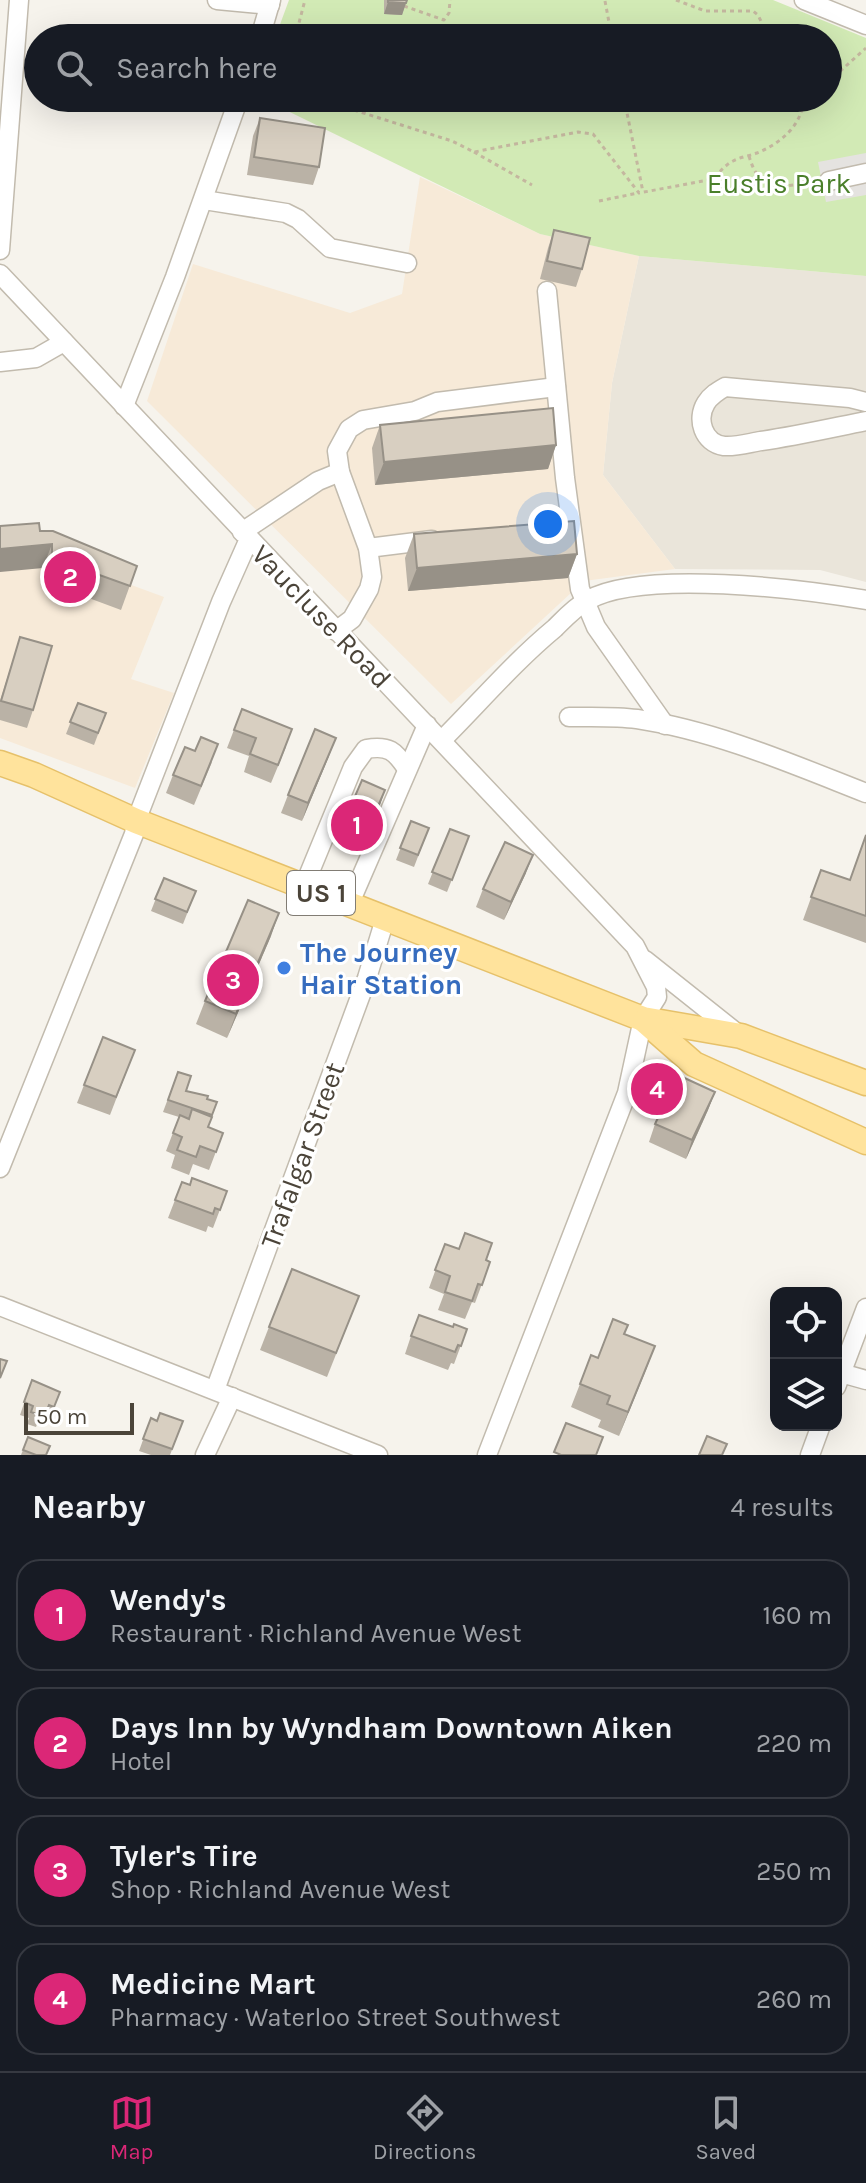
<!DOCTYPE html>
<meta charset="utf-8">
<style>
body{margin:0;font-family:Karla,sans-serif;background:#20242c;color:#f1f3f6}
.controls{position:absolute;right:24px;bottom:24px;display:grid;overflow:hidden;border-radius:16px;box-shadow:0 8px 32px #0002}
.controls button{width:72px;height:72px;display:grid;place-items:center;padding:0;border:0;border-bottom:2px solid #363941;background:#171b24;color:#f1f3f6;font:40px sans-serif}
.scale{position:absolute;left:24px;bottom:20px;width:110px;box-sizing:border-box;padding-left:8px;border:4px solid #4b4439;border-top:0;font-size:22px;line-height:28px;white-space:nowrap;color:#4b4439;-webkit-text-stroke:6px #fff;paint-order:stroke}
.you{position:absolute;left:548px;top:524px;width:28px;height:28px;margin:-20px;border:6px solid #fff;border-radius:50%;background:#1a73e8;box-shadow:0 0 0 12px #1a73e833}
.badge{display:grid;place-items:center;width:52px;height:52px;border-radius:50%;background:#db2777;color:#fff;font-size:26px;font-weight:700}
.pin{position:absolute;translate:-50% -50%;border:4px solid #fff;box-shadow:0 2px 8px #0006}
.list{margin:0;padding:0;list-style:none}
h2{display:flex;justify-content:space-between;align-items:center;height:104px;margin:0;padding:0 32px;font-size:34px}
h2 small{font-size:26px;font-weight:400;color:#9ea1a6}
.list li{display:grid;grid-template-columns:52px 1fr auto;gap:24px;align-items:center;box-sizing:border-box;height:112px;margin:0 16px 16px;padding:0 16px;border:2px solid #363941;border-radius:24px}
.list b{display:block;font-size:30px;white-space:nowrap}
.list p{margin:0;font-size:26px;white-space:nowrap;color:#9ea1a6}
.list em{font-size:26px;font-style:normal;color:#9ea1a6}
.icon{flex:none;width:44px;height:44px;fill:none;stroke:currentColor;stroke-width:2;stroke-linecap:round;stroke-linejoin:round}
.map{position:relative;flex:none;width:866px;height:1455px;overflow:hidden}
.search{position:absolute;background:#171b24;box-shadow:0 8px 32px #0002;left:24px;right:24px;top:24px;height:88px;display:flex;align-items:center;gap:20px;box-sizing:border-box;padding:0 28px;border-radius:44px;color:#9ea1a6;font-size:30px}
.sheet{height:616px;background:#171b24}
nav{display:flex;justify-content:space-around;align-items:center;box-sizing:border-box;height:112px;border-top:2px solid #363941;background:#171b24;font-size:22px;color:#9ea1a6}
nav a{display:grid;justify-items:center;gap:4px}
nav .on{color:#db2777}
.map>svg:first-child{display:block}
</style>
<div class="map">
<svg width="866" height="1455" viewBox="0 0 866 1455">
<rect width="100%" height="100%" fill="#f6f3ec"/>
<!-- residential -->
<polygon fill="#eae5da" points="639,256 866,276 866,582 820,570 675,569 603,475 612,383"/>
<!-- commercial -->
<g fill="#f7ead8">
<polygon points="420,177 540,234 639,256 612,383 603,475 675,569 584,581 451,704 147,401 193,264 350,313 402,294"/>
<polygon points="18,529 85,568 164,597 131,679 174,693 135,788 0,738 0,530"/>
</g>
<!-- green -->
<polygon fill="#d2eab5" points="289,0 773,0 866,38 866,276 639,256 540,234 261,98 828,98 828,38 275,38"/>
<!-- parking -->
<polygon fill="#e5e3e0" points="866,153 866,195 826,202 818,162"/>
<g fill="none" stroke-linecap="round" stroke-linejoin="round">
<!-- minor casing -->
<g stroke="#c2bbae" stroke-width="21">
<g id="minor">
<polyline points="217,0 270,5"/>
<polyline points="804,0 866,25"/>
<polyline points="260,38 271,0"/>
<polyline points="829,181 866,173"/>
<polyline points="204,200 286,213 298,219 330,248 407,263"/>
<polyline points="0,250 19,0"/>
<polyline points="0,274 635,946 656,987 657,997 643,1019 627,1093 487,1455"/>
<polyline points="547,291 565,478 580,589 596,627 665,725"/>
<polyline points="0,362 36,358 64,342"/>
<path d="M866,402l-16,-4 -125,-11c-7,4 -14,8 -19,16 -10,16 -3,40 18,43 12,1 25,-3 37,-5 35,-5 70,-13 105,-20"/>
<polyline points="124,406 175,277 239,98"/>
<polyline points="242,532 318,481 340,472"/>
<polyline points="368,548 432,540"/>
<polyline points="336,631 352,619 369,589 372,577 368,548 340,472 337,451 349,429 363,420 415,411 437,402 556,387"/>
<path d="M569,717c22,0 46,-1 68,2 79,12 155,45 229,74"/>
<path d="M442,740c38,-38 72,-78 113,-112 10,-10 20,-21 33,-28 55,-31 214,-11 278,0"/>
<path d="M304,886l49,-119 13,-18c23,-4 29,2 41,20"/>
<polyline points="349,905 427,725"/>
<polyline points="645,960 738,1034"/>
<polyline points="0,1168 134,834 136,821 221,602 249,539"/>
<polyline points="0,1306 378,1455"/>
<polyline points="841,1373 866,1380"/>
<polyline points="836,1387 866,1308"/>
<polyline points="215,1390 367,978 385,919"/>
<polyline points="205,1455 232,1397"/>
<polyline points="810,1455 821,1425"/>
</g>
</g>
<!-- major casing -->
<g stroke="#e6c16a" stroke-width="27">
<g id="major">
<polyline points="0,763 34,775 136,821 643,1019 741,1036 866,1083"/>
<polyline points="645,1021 694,1064 866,1142"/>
</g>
</g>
<!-- path -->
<g stroke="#c4b79f" stroke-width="3" stroke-dasharray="4 4" stroke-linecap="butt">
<polyline points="676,0 705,11 753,11 758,15 769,38"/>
<polyline points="605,1 612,38"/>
<polyline points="404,6 444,20 449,13 450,0"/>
<polyline points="295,38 305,0"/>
<polyline points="828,82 866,48"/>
<path d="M316,98l136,43 22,11 104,-20 15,2 46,59 69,-13c10,-4 15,-14 25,-19 7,-4 16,-5 24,-8 23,-9 47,-29 46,-55"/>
<polyline points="624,98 643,192"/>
<polyline points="474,152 532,185"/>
<path d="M749,156c11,39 33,30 66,26"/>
<polyline points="599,201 638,193"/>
</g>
<!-- minor -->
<use href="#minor" stroke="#fff" stroke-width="18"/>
<!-- major -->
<use href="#major" stroke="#ffe39c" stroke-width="24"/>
</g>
<!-- wall -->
<g fill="#bab2a6">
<polygon points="384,0 407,0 402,15 384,14"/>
<polygon points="260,118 319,167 313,185 247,175 253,136"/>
<polygon points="554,230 582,269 576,287 540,279 548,248"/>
<polygon points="380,425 556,445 548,469 375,485 372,448"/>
<polygon points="40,531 137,566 121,610 43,581"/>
<polygon points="414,534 577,554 568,578 408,591 405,558"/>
<polygon points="20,637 33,710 27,728 0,720 0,701"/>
<polygon points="78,703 106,713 94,745 66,734"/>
<polygon points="242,709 286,747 271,783 244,772 249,756 227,748"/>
<polygon points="329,756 302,821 281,813 288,795"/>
<polygon points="212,762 194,805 166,793 173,775"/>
<polygon points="379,808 359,852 336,842 343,824"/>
<polygon points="411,821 429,828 414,867 396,860"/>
<polygon points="450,829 469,836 447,892 428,884"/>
<polygon points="866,834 866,943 803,920 821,870 850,880"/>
<polygon points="526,873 504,920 476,907 483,889"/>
<polygon points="164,878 196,891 183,924 151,911"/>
<polygon points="271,936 227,1038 196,1024 205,1001"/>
<polygon points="135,1050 110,1115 77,1103 84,1085"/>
<polygon points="178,1072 186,1091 217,1102 208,1127 223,1133 209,1170 193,1164 189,1175 171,1168 175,1155 166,1151 179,1117 163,1112"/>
<polygon points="715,1092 708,1110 686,1159 649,1142 655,1124"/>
<polygon points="182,1182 190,1185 227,1191 213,1228 208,1226 206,1232 168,1218"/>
<polygon points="445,1244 490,1262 475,1303 472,1302 465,1319 438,1310 444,1294 429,1288"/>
<polygon points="350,1319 327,1377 260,1350 269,1327"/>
<polygon points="453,1327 467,1329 454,1364 451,1363 448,1370 405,1354 411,1336"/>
<polygon points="625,1334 655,1346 619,1436 598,1427 601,1420 571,1407 580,1384 598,1358"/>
<polygon points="32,1380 60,1392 50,1419 45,1417 42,1424 38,1422 36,1427 27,1424 29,1418 20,1415"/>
<polygon points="151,1418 157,1421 183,1421 170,1455 151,1455 139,1451"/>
<polygon points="28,1437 47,1455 21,1455"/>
</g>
<!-- shaded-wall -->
<g fill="#979187">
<polygon points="388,2 406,3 402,15 384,14"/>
<polygon points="556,445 548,469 375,485 384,462"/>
<polygon points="52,544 43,568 0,572 0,549"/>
<polygon points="577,554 568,578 408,591 417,568"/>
<polygon points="336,738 329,756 302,821 308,803"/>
<polygon points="385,790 379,808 359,852 366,834"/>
<polygon points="533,855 526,873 504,920 511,902"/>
<polygon points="279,913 271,936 227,1038 236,1014"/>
<polygon points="715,1092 708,1110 686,1159 692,1140"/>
<polygon points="655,1346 646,1370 619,1436 628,1412"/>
</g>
<!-- building -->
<g fill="#d8cfc1" stroke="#979187" stroke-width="2">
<polygon points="388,0 407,0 406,3 388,2"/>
<polygon points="260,118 325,128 319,167 254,157"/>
<polygon points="554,230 590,238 582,269 547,261"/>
<polygon points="553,408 556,445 384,462 380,425"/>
<polygon points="574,521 577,554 417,568 414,534"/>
<polygon points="39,523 40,531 53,531 137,566 130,586 52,558 52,544 0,549 0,526"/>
<polygon points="20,637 52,646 33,710 1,701"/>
<polygon points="78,703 106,713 98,733 70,722"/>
<polygon points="242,709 292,729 278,765 250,754 256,738 234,730"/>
<polygon points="315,729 336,738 308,803 288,795"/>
<polygon points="201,737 218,744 201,786 173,775 185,747 195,751"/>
<polygon points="362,780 385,790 366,834 343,824"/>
<polygon points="411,821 429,828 418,855 400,848"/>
<polygon points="450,829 469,836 452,880 432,872"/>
<polygon points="866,835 866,916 811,897 821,870 850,880"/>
<polygon points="505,842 533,855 511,902 483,889"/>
<polygon points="164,878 196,891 187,912 155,899"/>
<polygon points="248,900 279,913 236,1014 205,1001"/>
<polygon points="103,1037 135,1050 116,1097 84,1085"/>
<polygon points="178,1072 191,1076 186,1091 208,1096 207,1099 217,1102 212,1115 168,1100"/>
<polygon points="678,1075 715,1092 692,1140 655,1124"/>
<polygon points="192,1109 212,1117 208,1127 223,1133 216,1152 200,1146 196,1157 177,1150 182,1137 173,1133 180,1115 189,1119"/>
<polygon points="192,1178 227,1191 220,1210 215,1208 213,1214 175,1200 182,1182 190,1185"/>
<polygon points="465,1233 492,1243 486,1260 490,1262 482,1285 478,1284 472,1301 445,1292 450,1276 435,1270 445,1244 459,1249"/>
<polygon points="292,1269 359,1296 336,1353 269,1327"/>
<polygon points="419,1315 453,1327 454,1324 467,1329 461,1346 458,1345 455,1352 411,1336"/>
<polygon points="613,1319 628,1325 624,1334 655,1346 628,1412 607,1404 610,1396 580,1384 591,1355 598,1358"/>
<polygon points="0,1359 7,1361 0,1378"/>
<polygon points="32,1380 60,1392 54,1407 49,1405 46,1412 42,1410 40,1415 31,1412 33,1406 24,1402"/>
<polygon points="160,1413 183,1421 172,1449 143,1439 151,1418 157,1421"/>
<polygon points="566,1423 603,1437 596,1455 561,1455 554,1452"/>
<polygon points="707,1436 727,1444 722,1455 699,1455"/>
<polygon points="28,1437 50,1446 46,1455 36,1455 23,1450"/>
</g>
<!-- markers -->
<circle fill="#3f7fe0" stroke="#fff" stroke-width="3" cx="284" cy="968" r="8"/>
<g text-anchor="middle" stroke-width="6" stroke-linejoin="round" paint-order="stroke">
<!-- shield labels -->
<rect fill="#fff" stroke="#817c74" stroke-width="2" x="287" y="871" width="68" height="44" rx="6"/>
<g font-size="26" font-weight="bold" fill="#4b4439">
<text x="321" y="902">US 1</text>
</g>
<!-- park labels -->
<g font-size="28" fill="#4a7f2a" stroke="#fff">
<text x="779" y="193">Eustis Park</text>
</g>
<!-- street labels -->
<g font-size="28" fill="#4b4439" stroke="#fff">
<text transform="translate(322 616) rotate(46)" y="10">Vaucluse Road</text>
<text transform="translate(302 1155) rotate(-70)" y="10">Trafalgar Street</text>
</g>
<!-- shop labels -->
<g font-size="28" font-weight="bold" fill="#366cbe" stroke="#fff" text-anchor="start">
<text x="300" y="962">The Journey<tspan x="300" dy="32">Hair Station</tspan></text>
</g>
</g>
</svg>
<div class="controls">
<button><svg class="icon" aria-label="locate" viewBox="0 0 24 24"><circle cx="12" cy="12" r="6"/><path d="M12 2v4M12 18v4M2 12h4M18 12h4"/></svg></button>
<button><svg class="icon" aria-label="layers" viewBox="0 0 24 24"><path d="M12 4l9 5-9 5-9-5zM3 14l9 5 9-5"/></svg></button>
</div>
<div class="scale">50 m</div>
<div class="you"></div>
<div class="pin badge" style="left:357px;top:825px">1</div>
<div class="pin badge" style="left:70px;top:577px">2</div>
<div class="pin badge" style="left:233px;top:980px">3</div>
<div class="pin badge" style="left:657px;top:1089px">4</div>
<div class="search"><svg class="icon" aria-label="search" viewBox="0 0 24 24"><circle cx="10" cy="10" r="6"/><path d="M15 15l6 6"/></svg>Search here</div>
</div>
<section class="sheet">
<h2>Nearby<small>4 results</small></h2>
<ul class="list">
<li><span class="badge">1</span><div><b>Wendy's</b><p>Restaurant · Richland Avenue West</p></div><em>160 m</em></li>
<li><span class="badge">2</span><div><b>Days Inn by Wyndham Downtown Aiken</b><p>Hotel</p></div><em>220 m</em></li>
<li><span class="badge">3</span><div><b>Tyler's Tire</b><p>Shop · Richland Avenue West</p></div><em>250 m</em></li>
<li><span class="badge">4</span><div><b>Medicine Mart</b><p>Pharmacy · Waterloo Street Southwest</p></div><em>260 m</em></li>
</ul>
</section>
<nav>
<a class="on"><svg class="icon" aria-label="map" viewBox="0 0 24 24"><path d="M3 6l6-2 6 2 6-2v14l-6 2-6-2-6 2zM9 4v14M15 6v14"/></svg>Map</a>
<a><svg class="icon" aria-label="directions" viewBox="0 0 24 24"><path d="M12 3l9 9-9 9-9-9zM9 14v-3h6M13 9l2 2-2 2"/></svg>Directions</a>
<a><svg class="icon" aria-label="saved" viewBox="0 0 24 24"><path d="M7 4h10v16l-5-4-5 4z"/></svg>Saved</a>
</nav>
